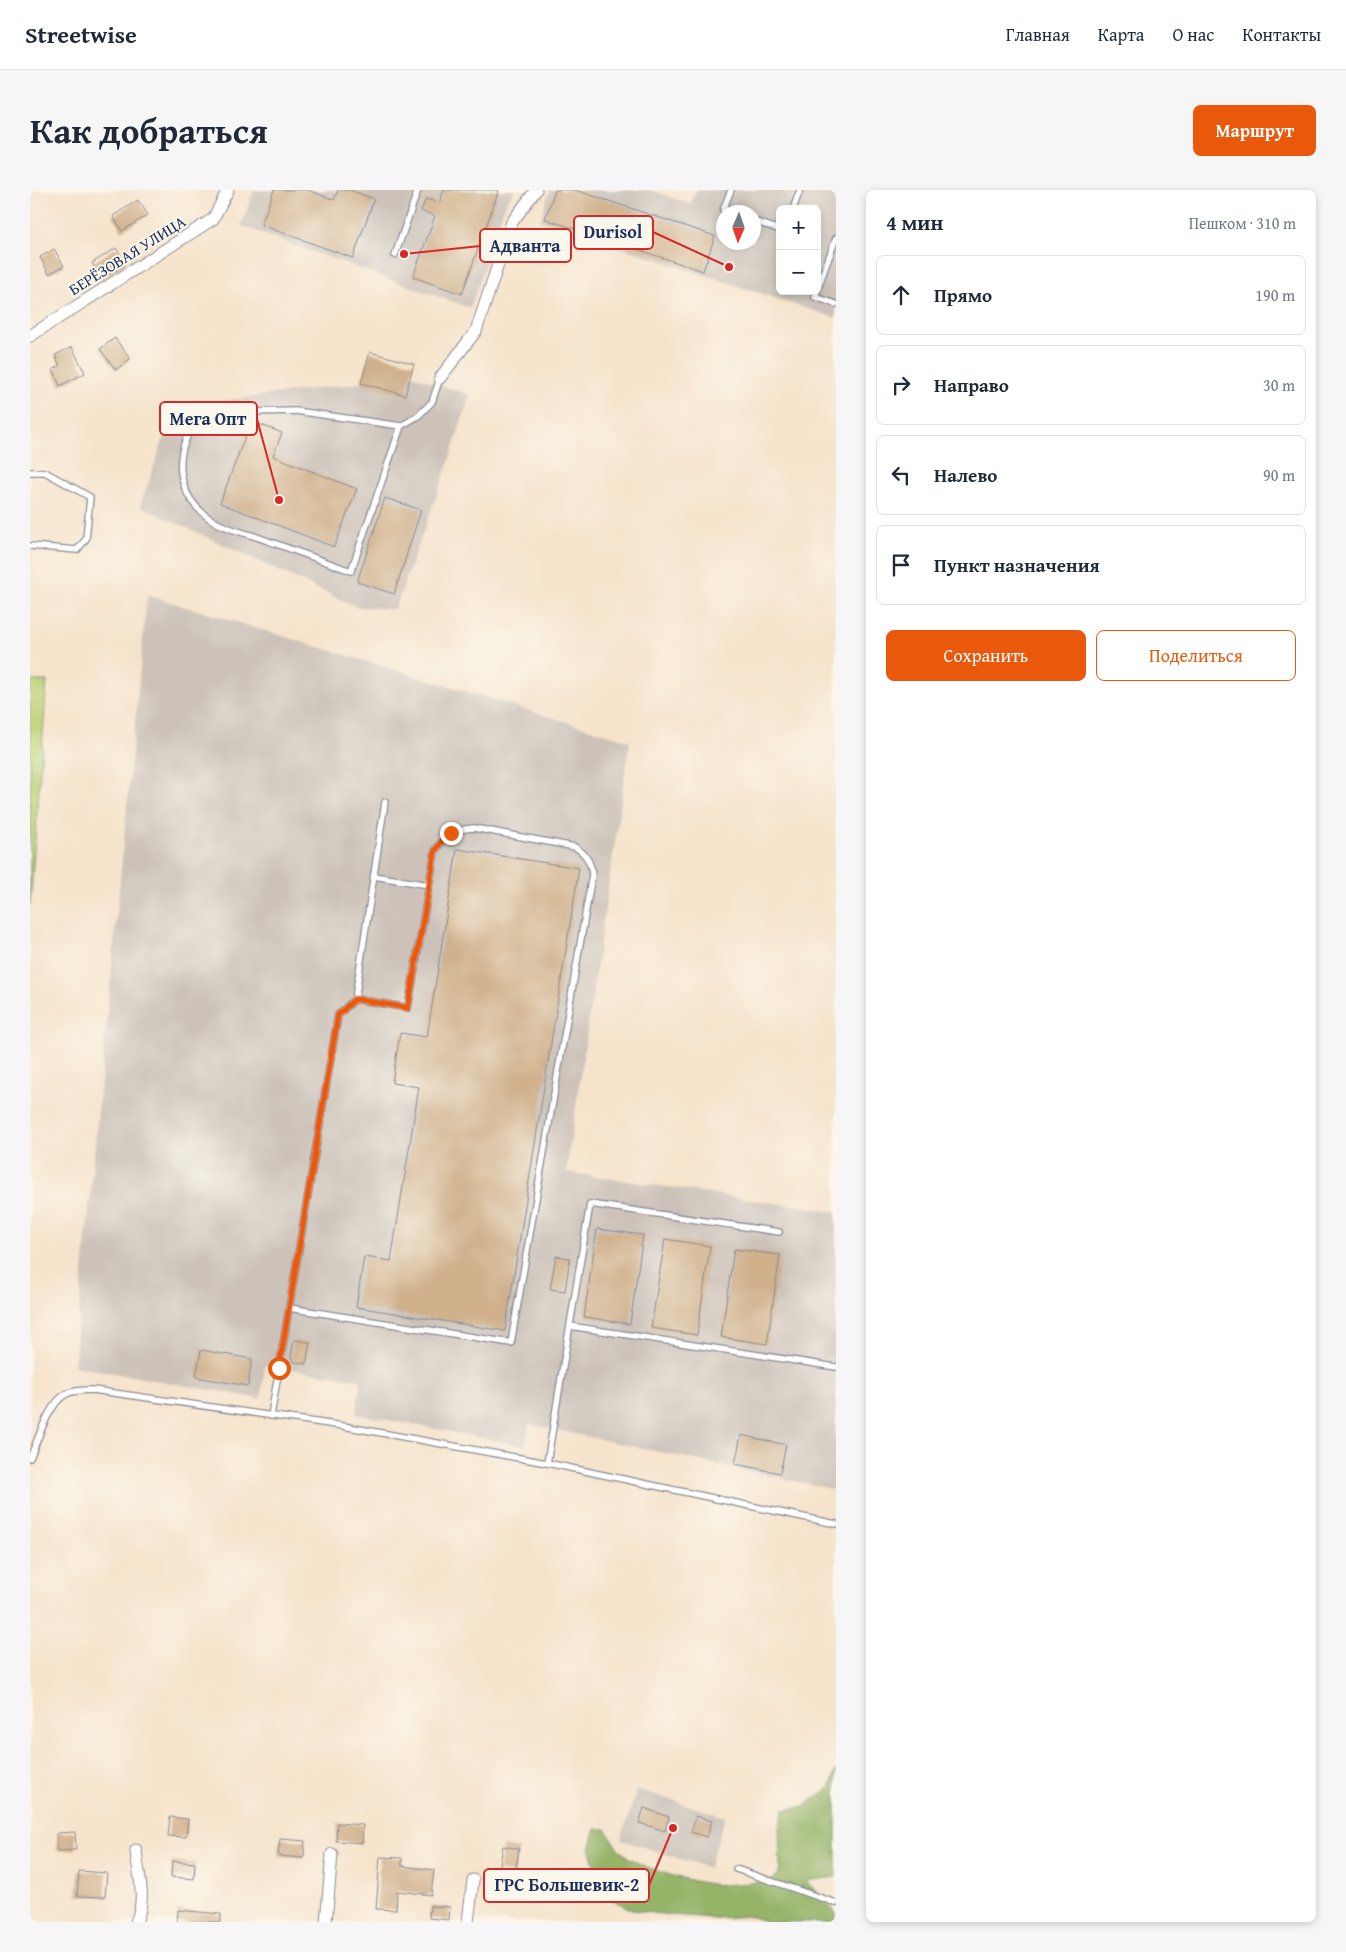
<!DOCTYPE html>
<html lang="ru">
<meta charset="utf-8">
<style>
body{margin:0;font-family:"Gentium Book Plus",serif;background:#f6f6f7;color:#1f2937}
.controls{position:absolute;right:15px;top:15px;display:grid;overflow:hidden;border-radius:8px;box-shadow:0 2px 8px #0003}
.controls button{width:45px;height:45px;display:grid;place-items:center;padding:0;border:0;border-bottom:1px solid #e0e1e3;background:#fff;color:#1f2937;font:25px sans-serif}
.compass{position:absolute;left:686px;top:15px;width:45px;height:45px;border-radius:50%;background:#fff;box-shadow:0 2px 8px #0003;rotate:182deg}
.stop{position:absolute;width:15px;height:15px;margin:-11px;border:4px solid #ea580c;border-radius:50%;background:#fff}
.stop.end{background:#ea580c;border-color:#fff;box-shadow:0 1px 5px #0008}
.list{margin:0;padding:0;list-style:none}
h2{display:flex;justify-content:space-between;align-items:center;height:65px;margin:0;padding:0 20px;font-size:21px}
h2 small{font-size:16px;font-weight:400;color:#747a83}
.list li{display:grid;grid-template-columns:32px 1fr auto;gap:15px;align-items:center;box-sizing:border-box;height:80px;margin:0 10px 10px;padding:0 10px;border:1px solid #e0e1e3;border-radius:8px}
.list b{display:block;font-size:19px;white-space:nowrap}
.list em{font-size:16px;font-style:normal;color:#747a83}
.actions{display:flex;gap:10px;padding:15px 20px}
.actions a{flex:1;padding:11px 0;border:1px solid #ea580c;border-radius:8px;text-align:center;font-size:18px;color:#ea580c}
.actions .main{background:#ea580c;color:#fff}
.icon{flex:none;width:28px;height:28px;fill:none;stroke:currentColor;stroke-width:2;stroke-linecap:round;stroke-linejoin:round}
.map{position:relative;flex:none;width:806px;height:1732px;overflow:hidden;border-radius:8px}
header{display:flex;align-items:center;gap:30px;box-sizing:border-box;height:70px;padding:0 25px;background:#fff;border-bottom:1px solid #e0e1e3}
header strong{font-size:24px}
nav{display:flex;gap:28px;margin-inline-start:auto;font-size:18px}
.intro{display:flex;align-items:center;justify-content:space-between;box-sizing:border-box;height:120px;padding:0 30px}
h1{margin:0;font-size:35px}
.button{padding:12px 22px;border-radius:8px;background:#ea580c;color:#fff;font-size:18px;font-weight:700}
main{display:flex;gap:30px;padding:0 30px}
aside{flex:1;background:#fff;border-radius:8px;box-shadow:0 2px 8px #0003}
.map>svg:first-child{display:block}
</style>
<header>
<strong>Streetwise</strong>
<nav><a>Главная</a><a>Карта</a><a>О нас</a><a>Контакты</a></nav>
</header>
<div class="intro"><h1>Как добраться</h1><a class="button">Маршрут</a></div>
<main>
<div class="map">
<svg width="806" height="1732" viewBox="0 0 806 1732">
<rect width="100%" height="100%" fill="#fbf7ec"/>
<filter id="ink" filterUnits="userSpaceOnUse"><feTurbulence type="fractalNoise" baseFrequency=".02" numOctaves="2"/><feDisplacementMap in="SourceGraphic" scale="10" xChannelSelector="R" yChannelSelector="G"/><feConvolveMatrix kernelMatrix="1 2 1 2 8 2 1 2 1" color-interpolation-filters="sRGB"/></filter>
<filter id="wash" filterUnits="userSpaceOnUse"><feTurbulence type="fractalNoise" baseFrequency=".0096" numOctaves="4" result="noise"/><feDisplacementMap in="SourceGraphic" scale="20" xChannelSelector="R" yChannelSelector="G"/><feGaussianBlur stdDeviation="1.12" result="paint"/><feColorMatrix in="noise" values="0 0 0 0 0 0 0 0 0 0 0 0 0 0 0 0 0 1.4 0 .05"/><feComposite in="paint" operator="in"/></filter>
<g filter="url(#wash)">
<rect width="100%" height="100%" fill="#f6e3cb"/>
<!-- industrial -->
<g fill="#ccc2b9" fill-rule="evenodd">
<polygon points="224,0 485,0 476,12 440,118 211,36"/>
<path d="M520,0h100l40,14 6,-14h140v128l-296,-97zM750,19h37v82h-37zM694,22h30v30h-30z"/>
<polygon points="381,185 440,205 417,277 365,419 327,417 110,316 145,217 331,193 375,205"/>
<polygon points="117,405 600,551 536,982 806,1022 806,1300 499,1234 495,1256 326,1224 331,1190 235,1175 231,1209 44,1176"/>
<polygon points="607,1599 695,1627 679,1678 591,1650"/>
</g>
<!-- green -->
<polygon fill="#bcd276" stroke="#6c806a" points="0,491 17,491 0,715"/>
<!-- forest -->
<path fill="#95b467" stroke="#587262" d="M806,1580v107l-30,4 30,32v9h-67l-20,-6 -33,2 -47,-3 -37,-5 -28,-15 -14,-44 5,-22h11c5,10 10,18 18,25 19,16 73,30 98,31 16,0 34,-3 50,-4l8,-11 -1,-43 5,-17 18,-3 28,-19z"/>
<g id="blocks">
<!-- building -->
<g fill="#d0b18c">
<polygon points="244,0 278,0 304,10 308,0 320,0 344,9 323,68 231,35"/>
<polygon points="414,0 469,0 432,104 383,87 405,26 391,21 396,9 409,13"/>
<polygon points="525,0 545,0 685,46 673,81 515,29"/>
<polygon points="108,10 118,25 92,41 83,26"/>
<polygon points="86,58 96,73 72,89 62,73"/>
<polygon points="24,59 34,76 19,84 10,67"/>
<polygon points="85,148 100,169 86,180 70,159"/>
<polygon points="42,157 55,183 30,196 23,179 30,176 25,165"/>
<polygon points="340,162 384,174 375,205 331,193"/>
<polygon points="221,231 252,243 243,266 327,299 304,357 190,313"/>
<polygon points="355,308 391,320 364,404 327,392"/>
<polygon points="427,659 549,678 475,1141 326,1117 334,1067 361,1071 389,897 362,893 370,843 397,847"/>
<polygon points="567,1039 613,1045 600,1134 554,1127"/>
<polygon points="635,1049 680,1056 667,1145 621,1138"/>
<polygon points="704,1059 750,1065 737,1154 691,1147"/>
<polygon points="526,1066 540,1068 535,1101 520,1099"/>
<polygon points="264,1150 280,1152 276,1174 264,1172 261,1167"/>
<polygon points="171,1160 222,1169 218,1196 166,1187"/>
<polygon points="711,1245 756,1255 750,1283 705,1274"/>
<polygon points="614,1618 639,1627 635,1641 609,1633"/>
<polygon points="666,1626 682,1631 677,1647 661,1642"/>
<polygon points="140,1627 158,1629 156,1647 138,1646"/>
<polygon points="307,1633 333,1635 332,1653 306,1651"/>
<polygon points="45,1642 46,1660 27,1661 27,1643"/>
<polygon points="250,1649 275,1651 274,1668 248,1666"/>
<polygon points="473,1656 489,1659 485,1684 469,1681"/>
<polygon points="350,1667 372,1668 372,1676 404,1680 401,1705 367,1701 366,1720 346,1719"/>
<polygon points="142,1671 165,1673 164,1689 141,1687"/>
<polygon points="49,1681 77,1683 75,1707 47,1706"/>
<polygon points="400,1716 420,1717 419,1730 399,1728"/>
<polygon points="148,1720 191,1724 191,1732 147,1732"/>
</g>
</g>
</g>
<g filter="url(#ink)">
<use href="#blocks" fill-opacity="0" stroke="#888994" stroke-width="1"/>
<g fill="none" stroke-linecap="round" stroke-linejoin="round">
<!-- lane casing -->
<g stroke="#888994" stroke-width="8">
<g id="lane">
<polyline points="763,19 770,0"/>
<polyline points="699,22 693,20 701,0"/>
<polyline points="724,31 750,40"/>
<polyline points="365,65 388,0"/>
<polyline points="787,100 806,48"/>
<polyline points="787,101 785,107 806,114"/>
<path d="M371,236l-50,145c-31,-11 -63,-23 -94,-34 -13,-4 -28,-8 -40,-14 -43,-24 -47,-72 -16,-108l51,-3 44,-1 105,15 17,-10 14,-14 8,-24"/>
<polyline points="0,282 15,282 60,307 56,349 47,360 0,356"/>
<polyline points="344,686 399,695"/>
<path d="M259,1118l222,35 81,-468c-1,-13 -6,-21 -17,-28l-101,-19c-19,1 -29,8 -39,23l-27,157 -53,-9"/>
<polyline points="540,1136 806,1177"/>
<polyline points="241,1226 308,825 325,809 355,612"/>
<path d="M0,1268c8,-18 18,-54 36,-64 8,-4 18,-4 27,-4l250,36 204,37 289,61"/>
<polyline points="517,1273 560,1014 749,1042"/>
<polyline points="706,1679 806,1713"/>
</g>
</g>
<!-- street casing -->
<g stroke="#888994" stroke-width="13">
<g id="street">
<polyline points="0,146 183,29 198,0"/>
<polyline points="410,188 446,141 482,32 506,0"/>
<path d="M106,1660c2,25 11,47 0,72"/>
<polyline points="296,1732 302,1664"/>
<polyline points="438,1732 443,1690"/>
</g>
</g>
<!-- lane -->
<use href="#lane" stroke="#fff" stroke-width="5.5"/>
<!-- street -->
<use href="#street" stroke="#fff" stroke-width="11"/>
</g>
</g>
<g fill="none" stroke-linecap="round" stroke-linejoin="round" filter="url(#ink)">
<!-- route -->
<polyline stroke="#ea580c" stroke-width="6" points="249,1178 308,825 325,809 378,818 405,661 412,651 421,643"/>
</g>
<g text-anchor="middle" stroke-width="4" stroke-linejoin="round" paint-order="stroke">
<!-- street labels -->
<g font-size="16" fill="#1b2f5e" stroke="#fbf7ec">
<text transform="translate(97 65) rotate(-32)" y="6">БЕРЁЗОВАЯ УЛИЦА</text>
</g>
</g>
<!-- callouts -->
<path fill="none" stroke="#d62828" stroke-width="2" d="M699 77L623 42M374 64L450 56M249 310L227 229M643 1638L619 1695"/>
<g fill="#d62828" stroke="#fbf7ec" stroke-width="2">
<circle cx="699" cy="77" r="5"/>
<circle cx="374" cy="64" r="5"/>
<circle cx="249" cy="310" r="5"/>
<circle cx="643" cy="1638" r="5"/>
</g>
<g fill="#fbf7ec" stroke="#d62828" stroke-width="2">
<rect x="544" y="26" width="79" height="33" rx="5"/>
<rect x="450" y="39" width="91" height="33" rx="5"/>
<rect x="130" y="212" width="97" height="33" rx="5"/>
<rect x="454" y="1679" width="165" height="33" rx="5"/>
</g>
<g font-size="18" text-anchor="middle" font-weight="bold" fill="#1b2f5e">
<text x="583" y="48">Durisol</text>
<text x="495" y="62">Адванта</text>
<text x="178" y="235">Мега Опт</text>
<text x="537" y="1701">ГРС Большевик-2</text>
</g>
</svg>
<div class="controls">
<button>+</button>
<button>−</button>
</div>
<svg class="compass" viewBox="-18 -18 36 36"><path d="M0-13l5 13h-10z" fill="#e53935"/><path d="M0 13l5-13h-10z" fill="#747a83"/></svg>
<div class="stop" style="left:249px;top:1178px"></div>
<div class="stop end" style="left:421px;top:643px"></div>
</div>
<aside>
<h2>4 мин<small>Пешком · 310 m</small></h2>
<ul class="list">
<li><svg class="icon" aria-label="ahead" viewBox="0 0 24 24"><path d="M12 20V5M6 11l6-6 6 6"/></svg><div><b>Прямо</b></div><em>190 m</em></li>
<li><svg class="icon" aria-label="right" viewBox="0 0 24 24"><path d="M7 20v-9h11M14 6l5 5-5 5"/></svg><div><b>Направо</b></div><em>30 m</em></li>
<li><svg class="icon" aria-label="left" viewBox="0 0 24 24"><path d="M17 20v-9H6M10 6l-5 5 5 5"/></svg><div><b>Налево</b></div><em>90 m</em></li>
<li><svg class="icon" aria-label="arrive" viewBox="0 0 24 24"><path d="M6 21V4h12l-3 4 3 4H6"/></svg><div><b>Пункт назначения</b></div></li>
</ul>
<div class="actions"><a class="main">Сохранить</a><a>Поделиться</a></div>
</aside>
</main>
